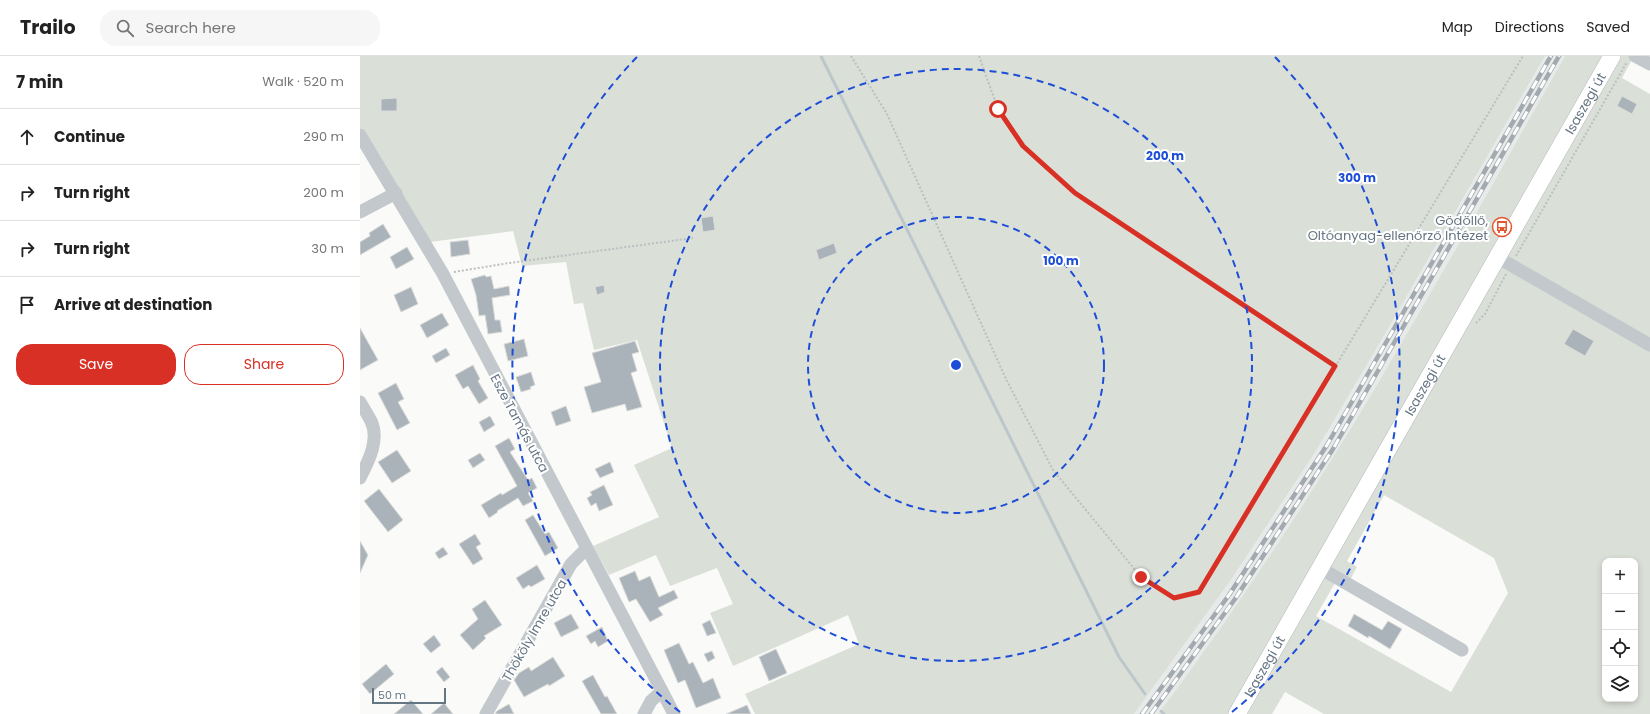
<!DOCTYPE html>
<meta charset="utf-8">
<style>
body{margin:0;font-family:Poppins,sans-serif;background:#f6f6f6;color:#222}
.controls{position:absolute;right:12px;bottom:12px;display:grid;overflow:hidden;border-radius:8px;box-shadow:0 2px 6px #0003}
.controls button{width:36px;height:36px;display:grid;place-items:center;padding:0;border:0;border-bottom:1px solid #e0e0e0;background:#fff;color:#222;font:20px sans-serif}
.scale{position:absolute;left:12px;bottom:10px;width:74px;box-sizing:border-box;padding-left:4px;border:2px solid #657683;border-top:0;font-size:11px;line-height:14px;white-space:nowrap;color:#657683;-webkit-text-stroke:3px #fff;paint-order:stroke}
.stop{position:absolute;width:12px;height:12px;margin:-9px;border:3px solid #d93025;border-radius:50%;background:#fff}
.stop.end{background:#d93025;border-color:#fff;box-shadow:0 1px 4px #0008}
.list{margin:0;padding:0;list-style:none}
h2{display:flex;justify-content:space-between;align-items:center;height:52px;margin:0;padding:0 16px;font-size:17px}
h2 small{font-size:13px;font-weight:400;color:#767676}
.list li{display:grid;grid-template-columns:26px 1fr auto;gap:12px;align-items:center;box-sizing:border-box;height:56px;padding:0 16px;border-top:1px solid #e0e0e0}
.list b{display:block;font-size:15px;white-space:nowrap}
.list em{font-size:13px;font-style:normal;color:#767676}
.actions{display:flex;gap:8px;padding:12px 16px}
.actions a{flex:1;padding:9px 0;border:1px solid #d93025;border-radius:16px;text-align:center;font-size:14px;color:#d93025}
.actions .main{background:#d93025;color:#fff}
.icon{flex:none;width:22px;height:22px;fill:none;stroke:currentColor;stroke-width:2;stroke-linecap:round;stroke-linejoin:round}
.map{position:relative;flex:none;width:1290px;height:658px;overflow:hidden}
header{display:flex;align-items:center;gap:24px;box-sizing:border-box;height:56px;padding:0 20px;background:#fff;border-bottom:1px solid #e0e0e0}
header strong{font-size:19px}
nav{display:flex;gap:22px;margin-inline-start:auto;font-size:14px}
.search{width:280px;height:36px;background:#f6f6f6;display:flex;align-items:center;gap:10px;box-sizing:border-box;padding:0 14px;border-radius:16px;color:#767676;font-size:15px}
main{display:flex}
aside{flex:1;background:#fff}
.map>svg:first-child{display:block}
</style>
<header>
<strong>Trailo</strong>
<div class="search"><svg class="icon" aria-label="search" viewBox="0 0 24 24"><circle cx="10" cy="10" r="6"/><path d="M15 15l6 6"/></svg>Search here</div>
<nav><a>Map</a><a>Directions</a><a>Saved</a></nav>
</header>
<main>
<aside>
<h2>7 min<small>Walk · 520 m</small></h2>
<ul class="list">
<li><svg class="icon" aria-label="ahead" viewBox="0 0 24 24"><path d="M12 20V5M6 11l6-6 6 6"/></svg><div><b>Continue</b></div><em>290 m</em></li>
<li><svg class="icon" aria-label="right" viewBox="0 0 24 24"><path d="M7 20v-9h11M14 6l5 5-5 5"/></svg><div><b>Turn right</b></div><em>200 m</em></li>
<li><svg class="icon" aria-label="right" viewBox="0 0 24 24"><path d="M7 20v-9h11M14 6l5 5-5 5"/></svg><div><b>Turn right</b></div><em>30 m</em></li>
<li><svg class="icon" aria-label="arrive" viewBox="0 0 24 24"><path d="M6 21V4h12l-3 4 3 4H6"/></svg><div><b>Arrive at destination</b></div></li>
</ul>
<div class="actions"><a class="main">Save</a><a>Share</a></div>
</aside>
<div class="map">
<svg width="1290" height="658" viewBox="0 0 1290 658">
<rect width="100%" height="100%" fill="#fafaf8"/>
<!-- built -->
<polygon fill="#e8e9e9" points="1185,0 1205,0 1048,277 950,439 904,510 822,628 798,658 774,658 873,521 956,395 1021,285"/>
<!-- green -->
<g fill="#dadfd7" fill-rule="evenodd">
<polygon points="0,0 1185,0 1021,285 956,395 873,521 774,658 395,658 385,638 499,588 488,559 373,610 350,557 373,548 357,512 310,530 296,499 249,519 233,490 299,461 274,409 312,392 277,284 234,294 223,247 214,248 206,206 162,210 153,175 70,186 0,71"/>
<path d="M1205,0h69l-12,22 28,16v620h-326l-39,-22 -13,22h-114c23,-29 43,-59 64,-88 128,-182 233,-377 343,-570zM1024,439l110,63 14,35 -57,99 -135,-76 19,-33 10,6 12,-22 -10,-6zM1245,505h30v138h-30z"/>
</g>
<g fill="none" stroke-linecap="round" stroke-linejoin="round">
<!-- stream -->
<g stroke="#bbc7cb" stroke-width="3">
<polyline points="461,0 759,601 785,638"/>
<polyline points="801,655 804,658"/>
</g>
</g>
<!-- building -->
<g fill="#aab3b9" stroke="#dcdcda">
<polygon points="1262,40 1277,48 1272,58 1257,50"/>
<polygon points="37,42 37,55 21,55 21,43"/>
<polygon points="353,160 355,174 343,176 341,162"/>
<polygon points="23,168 31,181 0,199 0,186 10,180 9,177"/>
<polygon points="108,184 110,198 91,201 90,186"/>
<polygon points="474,187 477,197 459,204 456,194"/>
<polygon points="47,191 54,203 36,213 30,201"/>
<polygon points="125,219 126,221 131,220 134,233 149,230 150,239 132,242 135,264 140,264 142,276 128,278 125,259 119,260 116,239 111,223"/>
<polygon points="244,229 245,236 237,239 235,231"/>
<polygon points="51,231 58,248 41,256 34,239"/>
<polygon points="82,257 89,269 67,282 60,269"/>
<polygon points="0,272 18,304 0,314"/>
<polygon points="1213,273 1234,285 1225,300 1204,288"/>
<polygon points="164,283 168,300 148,305 144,288"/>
<polygon points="275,285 279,296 272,298 277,315 271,317 282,351 267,355 265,348 232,357 224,331 241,326 232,297"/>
<polygon points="86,292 90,299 76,307 72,300"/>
<polygon points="113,309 120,323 118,325 128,342 119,348 108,330 103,333 95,319"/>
<polygon points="171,316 175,329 170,331 171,333 161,336 156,321"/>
<polygon points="36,327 44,343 38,346 50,367 37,374 18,337"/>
<polygon points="206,350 211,365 196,370 191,356"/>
<polygon points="130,360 135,369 124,376 119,366"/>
<polygon points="149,382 155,393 150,396 168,424 172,422 177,432 168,437 173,445 163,450 158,442 137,455 138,456 129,462 121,449 141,437 142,439 157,430 135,390"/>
<polygon points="37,394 51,415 32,427 18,406"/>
<polygon points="120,397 125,404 113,412 108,404"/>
<polygon points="250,406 254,416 240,422 235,413"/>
<polygon points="244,429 253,449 239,455 236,447 231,450 227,442 232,439 230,436"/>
<polygon points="19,433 43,464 28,476 4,445"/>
<polygon points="173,459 185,478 189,476 198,492 185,500 165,464"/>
<polygon points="115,478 121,488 116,491 123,503 113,509 99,488"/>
<polygon points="0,485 8,499 0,517"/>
<polygon points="83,491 88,498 79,503 75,497"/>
<polygon points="177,509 185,523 171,531 169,529 163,533 156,522"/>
<polygon points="275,515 279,525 290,520 299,541 314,534 318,542 298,552 303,559 290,566 276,543 269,546 259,522"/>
<polygon points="125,544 142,569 124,580 126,582 113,594 100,579 118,563 112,553"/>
<polygon points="211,558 219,572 201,581 194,567"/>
<polygon points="994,558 1022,574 1028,565 1042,573 1030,593 1009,580 1008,582 988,570"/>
<polygon points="350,564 356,577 347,580 342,568"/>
<polygon points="242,571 248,585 238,591 235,585 231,588 226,580"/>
<polygon points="74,579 81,589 71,597 63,588"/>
<polygon points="319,587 329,608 333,606 343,627 353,622 361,642 336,652 325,624 318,627 304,594"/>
<polygon points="416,593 427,617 409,625 399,601"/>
<polygon points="352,595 355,602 348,606 344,598"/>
<polygon points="193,601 205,620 189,630 188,628 164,641 154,624 159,617 169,611 171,615"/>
<polygon points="26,608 34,618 10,638 2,628"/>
<polygon points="82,611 90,621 84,626 76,616"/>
<polygon points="233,619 245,641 247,640 257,658 241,658 222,625"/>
<polygon points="51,644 63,658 34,658"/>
<polygon points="84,647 93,658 71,658"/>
<polygon points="149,648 154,658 135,658 137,655"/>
<polygon points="387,649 391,658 366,658"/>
</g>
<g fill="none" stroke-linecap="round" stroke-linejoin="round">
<!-- major casing -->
<g stroke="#b5babe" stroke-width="18">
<g id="major">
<path id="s1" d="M877,658l375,-658"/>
</g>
</g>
<!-- path -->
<g stroke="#bbbfc2" stroke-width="2" stroke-dasharray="2 2" stroke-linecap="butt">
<polyline points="491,0 527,58 646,323 693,414 781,521 814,542 839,536 1163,0"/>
<polyline points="619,0 638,53 663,90 715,137 975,310"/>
<polyline points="1156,200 1267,6"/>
<polyline points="94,216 149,207 333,182"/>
<polyline points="1116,267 1125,258 1146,218"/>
</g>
<!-- minor -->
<g stroke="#c3c8cc" stroke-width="13">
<polyline points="1275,0 1290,8"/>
<polyline points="0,79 83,218 314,658"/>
<polyline points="0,156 36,137"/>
<polyline points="1137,201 1290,289"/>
<path d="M0,346c4,7 8,13 11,19 9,19 -3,41 -11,57"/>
<polyline points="960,512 1102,594"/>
<polyline points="126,658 211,508 226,493"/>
<polyline points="284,658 291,645 302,635"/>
</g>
<!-- major -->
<use href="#major" stroke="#fff" stroke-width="17"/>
<!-- rail casing -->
<g stroke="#a2aab0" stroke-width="4.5">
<g id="rail">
<polyline points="782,658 869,539 967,389 1191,0"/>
<polyline points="791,658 875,543 973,393 1199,0"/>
</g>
</g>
<!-- rail -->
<use href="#rail" stroke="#fff" stroke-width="3" stroke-dasharray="9" stroke-linecap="butt"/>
</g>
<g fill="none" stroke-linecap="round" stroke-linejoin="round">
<!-- route -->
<polyline stroke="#d93025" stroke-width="5" points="638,53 663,90 715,137 975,310 839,536 814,542 781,521"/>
</g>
<!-- distance rings -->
<g fill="none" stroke="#1d4ed8" stroke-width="2" stroke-dasharray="7 5">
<circle cx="596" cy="309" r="148"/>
<circle cx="596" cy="309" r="296"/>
<path d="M320 656A443 443 0 0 1 277 1M915 1A443 443 0 0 1 872 656"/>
</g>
<!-- icons -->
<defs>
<g id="bus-ring" transform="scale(1)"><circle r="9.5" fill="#fff" stroke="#e4572e" stroke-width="1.5"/><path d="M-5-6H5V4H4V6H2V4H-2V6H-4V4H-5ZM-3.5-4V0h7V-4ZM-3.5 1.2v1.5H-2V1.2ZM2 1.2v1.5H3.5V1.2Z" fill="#e4572e"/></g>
</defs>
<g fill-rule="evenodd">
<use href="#bus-ring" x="1142" y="171"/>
</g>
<g text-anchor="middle" stroke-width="4" stroke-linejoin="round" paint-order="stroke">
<!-- street labels -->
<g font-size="13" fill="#657683" stroke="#fff">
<text dy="5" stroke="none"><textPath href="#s1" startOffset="703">Isaszegi út</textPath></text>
<text dy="5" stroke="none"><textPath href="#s1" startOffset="379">Isaszegi út</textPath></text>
<text transform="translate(160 367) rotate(62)" y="5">Esze Tamás utca</text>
<text transform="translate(174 574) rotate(-60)" y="5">Thököly Imre utca</text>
<text dy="5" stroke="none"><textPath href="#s1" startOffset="55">Isaszegi út</textPath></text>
</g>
<!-- poi labels -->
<g font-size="13" fill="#657683" stroke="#fff" text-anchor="end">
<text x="1128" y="169">Gödöllő,<tspan x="1128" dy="15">Oltóanyag-ellenőrző Intézet</tspan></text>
</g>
</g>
<circle cx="596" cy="309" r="6" fill="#1d4ed8" stroke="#fff" stroke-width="2"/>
<g font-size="12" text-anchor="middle" font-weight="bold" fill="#1d4ed8" stroke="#fff" stroke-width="4" stroke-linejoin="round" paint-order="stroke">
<text x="805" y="104">200 m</text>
<text x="997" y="126">300 m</text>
<text x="701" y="209">100 m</text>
</g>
</svg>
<div class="controls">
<button>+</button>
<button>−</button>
<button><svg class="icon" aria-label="locate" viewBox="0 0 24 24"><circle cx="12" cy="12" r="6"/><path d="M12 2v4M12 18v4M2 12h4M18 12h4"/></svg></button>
<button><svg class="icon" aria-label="layers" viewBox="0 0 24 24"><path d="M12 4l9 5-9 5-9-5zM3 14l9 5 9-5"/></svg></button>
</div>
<div class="scale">50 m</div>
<div class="stop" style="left:638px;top:53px"></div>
<div class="stop end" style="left:781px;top:521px"></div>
</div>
</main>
